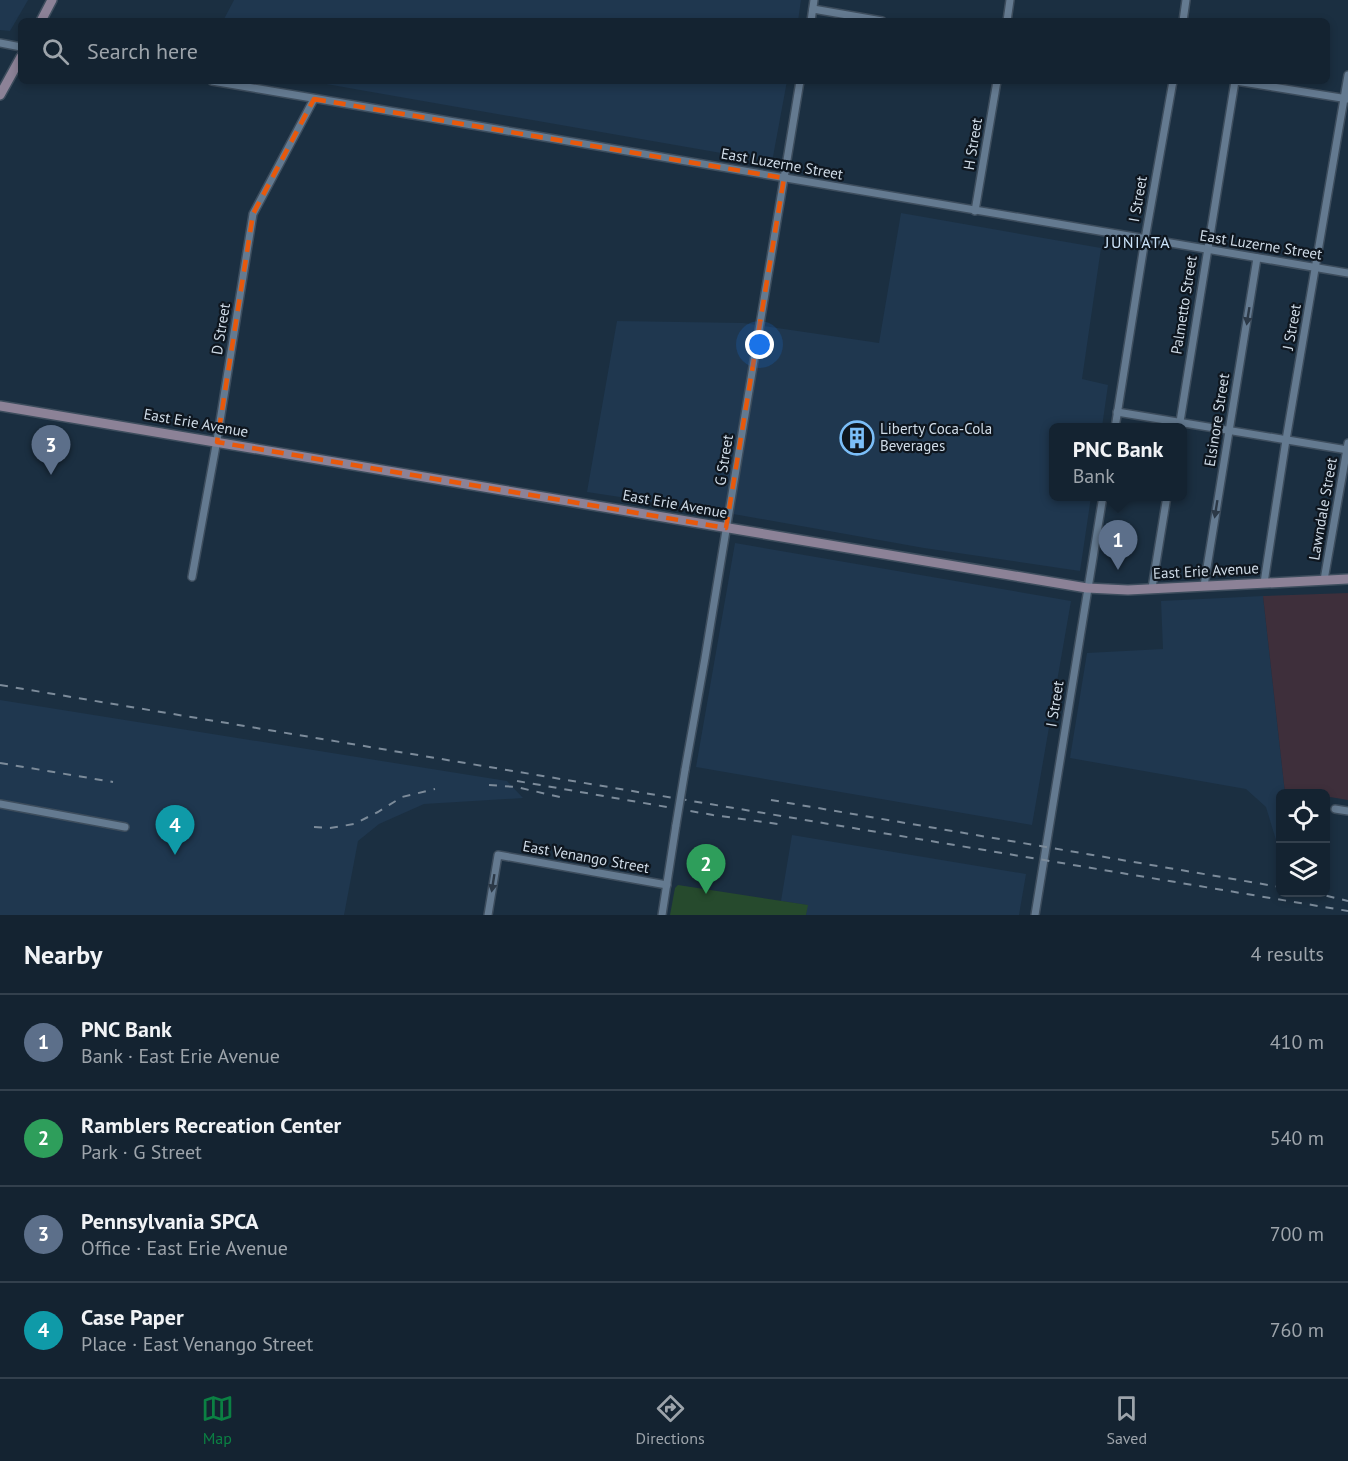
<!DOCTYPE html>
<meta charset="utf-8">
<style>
body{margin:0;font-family:"PT Sans",sans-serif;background:#212f3d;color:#f1f3f6}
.controls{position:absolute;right:18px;bottom:18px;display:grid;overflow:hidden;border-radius:9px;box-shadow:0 3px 9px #0003}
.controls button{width:54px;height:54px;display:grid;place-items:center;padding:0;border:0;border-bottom:2px solid #33404d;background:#142331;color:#f1f3f6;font:30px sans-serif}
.you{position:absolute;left:760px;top:345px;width:21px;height:21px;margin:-15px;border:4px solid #fff;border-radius:50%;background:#1a73e8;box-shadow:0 0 0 9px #1a73e833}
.badge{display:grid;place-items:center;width:39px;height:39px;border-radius:50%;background:#0b8043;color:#fff;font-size:20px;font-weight:700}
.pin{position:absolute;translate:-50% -50px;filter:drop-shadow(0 2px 3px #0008)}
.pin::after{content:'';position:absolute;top:32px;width:21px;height:18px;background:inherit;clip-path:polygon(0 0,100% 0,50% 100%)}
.popup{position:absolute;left:1049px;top:423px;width:138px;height:78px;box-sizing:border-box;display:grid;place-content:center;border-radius:9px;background:#142331;filter:drop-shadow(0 2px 4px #0005);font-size:20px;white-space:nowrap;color:#9da4ab}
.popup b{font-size:22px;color:#f1f3f6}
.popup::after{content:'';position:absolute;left:50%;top:100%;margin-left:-12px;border:12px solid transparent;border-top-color:#142331}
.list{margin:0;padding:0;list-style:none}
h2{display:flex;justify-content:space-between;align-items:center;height:78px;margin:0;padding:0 24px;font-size:26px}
h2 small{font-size:20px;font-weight:400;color:#9da4ab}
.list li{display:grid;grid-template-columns:39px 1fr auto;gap:18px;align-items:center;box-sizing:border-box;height:96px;padding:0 24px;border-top:2px solid #33404d}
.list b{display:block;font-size:22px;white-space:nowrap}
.list p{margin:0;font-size:20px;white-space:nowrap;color:#9da4ab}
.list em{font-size:20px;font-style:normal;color:#9da4ab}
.icon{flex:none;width:33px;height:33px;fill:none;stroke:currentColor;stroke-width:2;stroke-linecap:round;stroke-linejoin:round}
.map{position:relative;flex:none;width:1348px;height:915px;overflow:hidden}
.search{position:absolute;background:#142331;box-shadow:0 3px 9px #0003;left:18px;right:18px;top:18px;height:66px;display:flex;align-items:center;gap:15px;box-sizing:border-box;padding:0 21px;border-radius:9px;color:#9da4ab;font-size:22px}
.sheet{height:462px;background:#142331}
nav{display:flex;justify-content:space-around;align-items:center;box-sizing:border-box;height:84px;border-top:2px solid #33404d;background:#142331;font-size:16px;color:#9da4ab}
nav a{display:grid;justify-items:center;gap:3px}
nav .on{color:#0b8043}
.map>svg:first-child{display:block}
</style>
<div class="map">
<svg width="1348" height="915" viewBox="0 0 1348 915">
<rect width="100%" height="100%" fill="#1b2f41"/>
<!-- built -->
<g fill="#1f374f">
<polygon points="0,0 28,0 10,31 0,30"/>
<polygon points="234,0 801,0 798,21 223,21"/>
<polygon points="309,81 787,81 772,162"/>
<polygon points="901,213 1101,248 1082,379 1108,385 1102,427 1054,428 1054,496 1091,497 1080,571 924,548 739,515 587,492 617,321 743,323 879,343"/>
<polygon points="735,543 1071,601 1032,825 696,767"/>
<polygon points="1263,596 1285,793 1280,794 1280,853 1266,807 1246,789 1070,758 1087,653 1163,649 1161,601"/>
<polygon points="0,700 507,781 523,798 424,804 379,824 358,841 344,915 0,915"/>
<polygon points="792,835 1026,874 1019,915 806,915 807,905 781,901"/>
</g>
<!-- education -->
<polygon fill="#3e2f3b" points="1348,593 1348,800 1330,797 1326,825 1326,794 1285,793 1263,596"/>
<!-- green -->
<polygon fill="#264a2d" points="678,885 808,905 806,915 670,915 675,888"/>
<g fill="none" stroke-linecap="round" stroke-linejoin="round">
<!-- minor casing -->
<g stroke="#3d4d5d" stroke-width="10">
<g id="minor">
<polyline points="813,9 882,21"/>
<polyline points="811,21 814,0"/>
<polyline points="1007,21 1010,0"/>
<polyline points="1183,21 1186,0"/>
<polyline points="0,43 21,47"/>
<polyline points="212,81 1348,273"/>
<polyline points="1236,81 1348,99"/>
<polyline points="975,211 997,81"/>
<polyline points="1117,412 1348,450"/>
<polyline points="1115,428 1145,239 1173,81"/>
<polyline points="1179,428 1235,81"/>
<polyline points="192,577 217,440 253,214 314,99"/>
<polyline points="1324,580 1348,443"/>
<polyline points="1264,583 1286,440 1348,75"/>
<polyline points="1204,586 1257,258"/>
<polyline points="1152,588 1167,496"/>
<polyline points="685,770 705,658 800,81"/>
<polyline points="0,804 125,827"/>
<polyline points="1335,809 1348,811"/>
<polyline points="488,915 498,855 667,885"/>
<polyline points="662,915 676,825"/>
<polyline points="1035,915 1103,496"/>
</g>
</g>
<!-- secondary casing -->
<g stroke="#3d4d5d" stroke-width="12">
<g id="secondary">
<polyline points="41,21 52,0"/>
<polyline points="0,95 21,57"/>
<polyline points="0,406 1087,588 1128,590 1348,579"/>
</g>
</g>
<!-- minor -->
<use href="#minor" stroke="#647a90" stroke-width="7"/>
<!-- secondary -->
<use href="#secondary" stroke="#8c8297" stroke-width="9"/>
<!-- rail -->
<g stroke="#7c8b9a" stroke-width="2" stroke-dasharray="8 8" stroke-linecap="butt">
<polyline points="0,685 1348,911"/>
<polyline points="0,763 113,782"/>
<polyline points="517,781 713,815 778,824"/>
<polyline points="489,785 516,787 560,797"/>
<polyline points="771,800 1280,887"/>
<polyline points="314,827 330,828 354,824 378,812 402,797 435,789"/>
<polyline points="1311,892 1348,901"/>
</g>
<!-- minor-bridge casing -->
<g stroke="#3d4d5d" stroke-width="10" stroke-linecap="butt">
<polyline id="minor-bridge" points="676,825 685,770"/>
</g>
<!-- minor-bridge -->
<use href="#minor-bridge" stroke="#647a90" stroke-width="7"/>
</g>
<!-- one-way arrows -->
<defs><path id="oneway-solid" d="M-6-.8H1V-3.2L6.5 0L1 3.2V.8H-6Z" transform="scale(1.5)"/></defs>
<g fill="#2c3947">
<use href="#oneway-solid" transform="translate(1248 316) rotate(99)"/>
<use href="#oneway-solid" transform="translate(1216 509) rotate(99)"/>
<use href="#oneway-solid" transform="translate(493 883) rotate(99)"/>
</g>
<!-- marked area -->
<path fill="none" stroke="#e8590c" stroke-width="4.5" stroke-dasharray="12 8" stroke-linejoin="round" d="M314,99l470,79 -58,350 -509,-86 36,-228z"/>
<!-- icons -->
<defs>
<g id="building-ring" transform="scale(1.725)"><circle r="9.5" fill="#0e161f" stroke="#7bbef8" stroke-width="1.5"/><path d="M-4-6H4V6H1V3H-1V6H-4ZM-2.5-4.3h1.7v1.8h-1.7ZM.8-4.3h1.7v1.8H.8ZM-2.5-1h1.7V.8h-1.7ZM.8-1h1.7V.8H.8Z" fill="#7bbef8"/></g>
</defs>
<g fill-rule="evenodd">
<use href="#building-ring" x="857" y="438"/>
</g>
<g text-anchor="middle" stroke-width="4.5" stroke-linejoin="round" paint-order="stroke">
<!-- street labels -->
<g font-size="15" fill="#cfdbe7" stroke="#0e161f">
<text transform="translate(973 144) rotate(-81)" y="5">H Street</text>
<text transform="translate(782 164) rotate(10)" y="5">East Luzerne Street</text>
<text transform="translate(1138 199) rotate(-80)" y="5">I Street</text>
<text transform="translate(1261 245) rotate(9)" y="5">East Luzerne Street</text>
<text transform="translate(1184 305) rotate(-81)" y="5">Palmetto Street</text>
<text transform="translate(1292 327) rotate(-80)" y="5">J Street</text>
<text transform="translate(221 329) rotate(-81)" y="5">D Street</text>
<text transform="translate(1217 420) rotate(-81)" y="5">Elsinore Street</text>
<text transform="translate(196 423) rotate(10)" y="5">East Erie Avenue</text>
<text transform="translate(724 460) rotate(-81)" y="5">G Street</text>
<text transform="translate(675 504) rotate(10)" y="5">East Erie Avenue</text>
<text transform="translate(1323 509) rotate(-80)" y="5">Lawndale Street</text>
<text transform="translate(1206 571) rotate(-3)" y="5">East Erie Avenue</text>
<text transform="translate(1055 704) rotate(-81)" y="5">I Street</text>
<text transform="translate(586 857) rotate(10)" y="5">East Venango Street</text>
</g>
<!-- poi labels -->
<g font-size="15" fill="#cfdbe7" stroke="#0e161f" text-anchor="start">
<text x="880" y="434">Liberty Coca-Cola<tspan x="880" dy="17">Beverages</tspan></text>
</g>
<!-- neighbourhood labels -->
<g font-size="16" letter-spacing="1.5" fill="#cbe3f9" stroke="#0e161f">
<text x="1138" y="248">JUNIATA</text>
</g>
</g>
</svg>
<div class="controls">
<button><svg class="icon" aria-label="locate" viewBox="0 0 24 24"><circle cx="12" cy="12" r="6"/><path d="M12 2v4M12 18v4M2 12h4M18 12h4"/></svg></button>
<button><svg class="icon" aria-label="layers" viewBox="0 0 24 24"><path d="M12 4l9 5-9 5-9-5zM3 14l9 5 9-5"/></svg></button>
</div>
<div class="you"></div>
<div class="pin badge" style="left:1118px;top:570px;background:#5c6f8a">1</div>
<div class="popup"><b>PNC Bank</b>Bank</div>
<div class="pin badge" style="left:706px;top:894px;background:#2e9e5b">2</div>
<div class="pin badge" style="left:51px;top:475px;background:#5c6f8a">3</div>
<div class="pin badge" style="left:175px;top:855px;background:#0f9aa8">4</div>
<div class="search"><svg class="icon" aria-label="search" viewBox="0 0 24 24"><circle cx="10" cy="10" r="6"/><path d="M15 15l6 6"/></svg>Search here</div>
</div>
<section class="sheet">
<h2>Nearby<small>4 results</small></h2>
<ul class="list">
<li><span class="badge" style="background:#5c6f8a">1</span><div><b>PNC Bank</b><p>Bank · East Erie Avenue</p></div><em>410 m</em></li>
<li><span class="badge" style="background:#2e9e5b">2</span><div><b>Ramblers Recreation Center</b><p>Park · G Street</p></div><em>540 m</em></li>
<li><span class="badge" style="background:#5c6f8a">3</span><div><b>Pennsylvania SPCA</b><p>Office · East Erie Avenue</p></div><em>700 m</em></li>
<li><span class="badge" style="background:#0f9aa8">4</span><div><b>Case Paper</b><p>Place · East Venango Street</p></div><em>760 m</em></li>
</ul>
</section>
<nav>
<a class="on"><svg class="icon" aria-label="map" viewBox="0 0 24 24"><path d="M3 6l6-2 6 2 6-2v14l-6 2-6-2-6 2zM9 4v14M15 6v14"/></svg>Map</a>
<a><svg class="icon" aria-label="directions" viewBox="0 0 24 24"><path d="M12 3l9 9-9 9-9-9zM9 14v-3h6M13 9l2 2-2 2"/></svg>Directions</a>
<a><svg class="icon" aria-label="saved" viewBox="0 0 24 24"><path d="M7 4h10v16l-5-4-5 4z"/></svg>Saved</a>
</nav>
